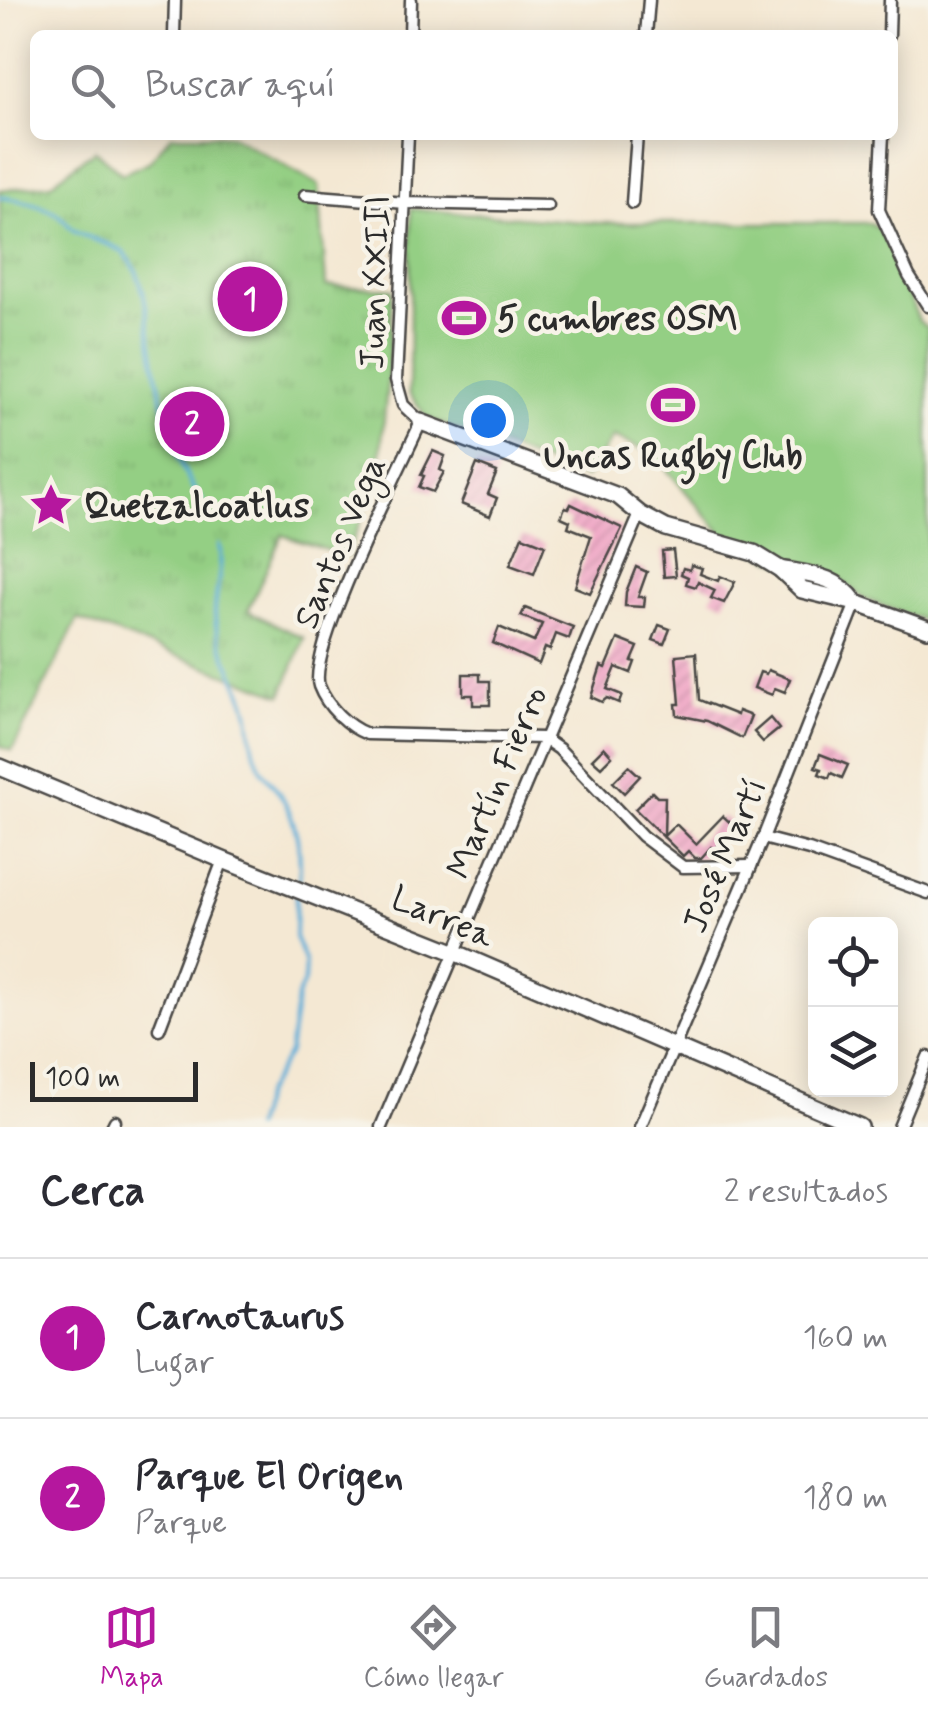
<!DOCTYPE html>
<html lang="es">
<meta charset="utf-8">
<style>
body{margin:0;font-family:Mynerve,sans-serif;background:#f7f7f7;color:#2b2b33}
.controls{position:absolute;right:30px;bottom:30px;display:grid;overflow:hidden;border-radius:15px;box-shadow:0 5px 25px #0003}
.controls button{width:90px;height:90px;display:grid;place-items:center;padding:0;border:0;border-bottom:2px solid #e1e1e2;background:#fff;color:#2b2b33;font:50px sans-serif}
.scale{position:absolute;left:30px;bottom:25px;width:168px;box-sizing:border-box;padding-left:10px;border:5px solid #2b2b2b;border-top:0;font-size:28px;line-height:35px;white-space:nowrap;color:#2b2b2b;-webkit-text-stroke:8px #f7f3e8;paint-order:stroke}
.you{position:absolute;left:488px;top:420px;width:35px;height:35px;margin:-25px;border:8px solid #fff;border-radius:50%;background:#1a73e8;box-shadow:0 0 0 15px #1a73e833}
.badge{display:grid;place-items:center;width:65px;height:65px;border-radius:50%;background:#b5179e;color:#fff;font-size:32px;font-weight:700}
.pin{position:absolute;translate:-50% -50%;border:5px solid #fff;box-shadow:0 2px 10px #0006}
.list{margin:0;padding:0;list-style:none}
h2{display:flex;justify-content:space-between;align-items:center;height:130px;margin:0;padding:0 40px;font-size:42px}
h2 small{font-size:32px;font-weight:400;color:#7c7c81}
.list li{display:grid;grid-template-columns:65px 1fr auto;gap:30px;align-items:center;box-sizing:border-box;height:160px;padding:0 40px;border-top:2px solid #e1e1e2}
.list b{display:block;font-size:38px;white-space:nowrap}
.list p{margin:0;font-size:32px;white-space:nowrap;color:#7c7c81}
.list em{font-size:32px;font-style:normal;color:#7c7c81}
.icon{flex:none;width:55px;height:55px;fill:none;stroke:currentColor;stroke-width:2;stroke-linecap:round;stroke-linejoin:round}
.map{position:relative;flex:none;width:928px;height:1127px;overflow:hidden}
.search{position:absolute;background:#fff;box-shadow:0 5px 25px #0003;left:30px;right:30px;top:30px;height:110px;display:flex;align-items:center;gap:25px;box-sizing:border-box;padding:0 35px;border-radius:15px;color:#7c7c81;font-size:38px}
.sheet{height:450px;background:#fff}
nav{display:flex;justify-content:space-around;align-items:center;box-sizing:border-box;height:140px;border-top:2px solid #e1e1e2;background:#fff;font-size:28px;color:#7c7c81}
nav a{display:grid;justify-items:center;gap:5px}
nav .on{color:#b5179e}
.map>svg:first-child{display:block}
</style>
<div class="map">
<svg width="928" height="1127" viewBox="0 0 928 1127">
<defs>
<pattern id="park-tufts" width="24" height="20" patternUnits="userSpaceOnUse" patternTransform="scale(2.5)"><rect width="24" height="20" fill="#94cf84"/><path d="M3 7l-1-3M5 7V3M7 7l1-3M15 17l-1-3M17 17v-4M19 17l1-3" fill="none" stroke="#80b272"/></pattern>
<pattern id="building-hatch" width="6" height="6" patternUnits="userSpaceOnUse" patternTransform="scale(2.5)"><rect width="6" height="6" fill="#f0a4c5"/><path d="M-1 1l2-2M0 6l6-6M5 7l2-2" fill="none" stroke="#ce8da9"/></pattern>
</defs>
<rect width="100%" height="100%" fill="#f7f3e8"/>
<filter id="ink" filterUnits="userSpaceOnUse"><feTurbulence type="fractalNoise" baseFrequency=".01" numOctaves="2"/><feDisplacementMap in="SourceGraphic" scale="20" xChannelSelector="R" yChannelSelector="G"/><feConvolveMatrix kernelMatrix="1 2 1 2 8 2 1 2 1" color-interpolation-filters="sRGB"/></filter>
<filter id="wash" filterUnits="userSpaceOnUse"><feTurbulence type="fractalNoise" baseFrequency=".0048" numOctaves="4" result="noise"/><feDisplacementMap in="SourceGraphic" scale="40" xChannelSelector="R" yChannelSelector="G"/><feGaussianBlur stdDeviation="2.25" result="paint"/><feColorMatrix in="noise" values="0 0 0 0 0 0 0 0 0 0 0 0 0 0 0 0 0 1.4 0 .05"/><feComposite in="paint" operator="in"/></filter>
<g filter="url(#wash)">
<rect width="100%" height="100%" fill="#f4e8d3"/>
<!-- green -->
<polygon fill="#94cf84" stroke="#607d58" stroke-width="2.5" points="411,209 597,223 871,223 885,235 919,321 928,328 928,622 864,599 845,583 792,567 729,541 652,453 613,437 585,478 427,418 409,393"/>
<!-- park -->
<polygon fill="url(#park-tufts)" stroke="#607d58" stroke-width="2.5" points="171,135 230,135 319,185 326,286 392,289 388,377 379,471 347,557 282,535 248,611 304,638 282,695 78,619 12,751 0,746 0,190 50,184 95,150 122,174 149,162"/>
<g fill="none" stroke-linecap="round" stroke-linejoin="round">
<!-- stream -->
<g stroke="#5daed8" stroke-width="4">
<path d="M0,197c19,3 42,7 59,18 6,5 10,12 16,16 17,11 42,11 54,28 16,22 18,55 22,81 8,49 20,121 51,161"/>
<path d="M219,545c5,23 -4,44 -4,68 0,33 23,63 32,94 5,17 3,36 10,52 4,14 12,20 21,32 18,25 26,65 20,95"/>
<polyline points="254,1127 264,1095 289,1053 297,997 304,982 305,963 295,937 296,895"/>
</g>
</g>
<g id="blocks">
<!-- building -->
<g fill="url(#building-hatch)">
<polygon points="433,451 445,456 440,470 444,472 433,492 419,487 424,476 421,475"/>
<polygon points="477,464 497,472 488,494 497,498 490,516 461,504"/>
<polygon points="571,504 622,528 590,593 575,587 591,536 568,527 570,521 561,517 565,507 569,508"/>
<polygon points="522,536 545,545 534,574 510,565"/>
<polygon points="673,550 676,576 664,577 662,551"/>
<polygon points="691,565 702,568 700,574 718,581 720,576 735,582 724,603 711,598 715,590 698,582 696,587 686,584 688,577 681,574 683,568 690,570"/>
<polygon points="636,567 647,572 638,597 645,597 644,607 625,606 626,592"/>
<polygon points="525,608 573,627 569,639 556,634 550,650 545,648 539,664 493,643 499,627 534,642 542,624 521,616"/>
<polygon points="659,625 670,629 664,644 653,640"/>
<polygon points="618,639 638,647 632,661 635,662 631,673 616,667 607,689 622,695 619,703 607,698 602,702 591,697 601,666 606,668"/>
<polygon points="696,653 699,700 737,715 738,711 751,716 742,738 707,721 677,715 676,704 680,704 676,655"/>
<polygon points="768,670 790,679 785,692 775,688 772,695 754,688 760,672 766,674"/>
<polygon points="463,674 480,674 480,681 490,681 490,705 473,705 473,695 463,695"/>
<polygon points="770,718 779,729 763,742 754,732"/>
<polygon points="604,747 612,756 601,767 592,759"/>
<polygon points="820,754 848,765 842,778 831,773 829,778 819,774 821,769 815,767"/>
<polygon points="629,766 640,776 624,793 613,782"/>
<polygon points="652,792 657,797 665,797 664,836 676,824 696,844 723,816 736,828 714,850 711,847 701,858 695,858 688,851 683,856 635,809"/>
</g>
</g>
</g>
<g filter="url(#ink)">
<use href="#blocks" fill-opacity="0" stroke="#494744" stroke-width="2.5"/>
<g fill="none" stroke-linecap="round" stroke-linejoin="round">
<!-- street casing -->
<g stroke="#494744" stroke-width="15">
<g id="street">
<polyline points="174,35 175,0"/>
<polyline points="410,35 411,0"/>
<polyline points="646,35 649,0"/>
<polyline points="889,35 890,0"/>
<path d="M408,135l-12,245 7,25 18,17c-20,44 -114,228 -102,264 8,21 29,41 48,48l176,4 16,11 83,87 41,31 68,-1"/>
<polyline points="883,135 879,210 909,276 928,306"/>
<polyline points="305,195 406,203 548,206"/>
<polyline points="632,203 637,135"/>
<polyline points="763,838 809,850 928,893"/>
<polyline points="159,1029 223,860"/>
<polyline points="112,1127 115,1121"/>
<polyline points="381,1127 640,514"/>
<polyline points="640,1127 763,838 856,603"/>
<polyline points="899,1127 928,1057"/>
</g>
</g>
<!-- secondary casing -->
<g stroke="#494744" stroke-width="20">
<g id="secondary">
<polyline points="421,422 618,496 640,514 666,528 754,553 780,569 802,590 856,603 928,629"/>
<path d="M780,569c32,6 56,6 76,34"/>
<polyline points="0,767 223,860 454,952 860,1127"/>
</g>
</g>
<!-- street -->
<use href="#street" stroke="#fff" stroke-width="10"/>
<!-- secondary -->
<use href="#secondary" stroke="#fff" stroke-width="15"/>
</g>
</g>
<!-- icons -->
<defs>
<g id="stadium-bare" transform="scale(3.45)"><path d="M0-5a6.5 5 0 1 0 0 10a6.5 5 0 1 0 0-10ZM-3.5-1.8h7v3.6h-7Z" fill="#b5179e" stroke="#f7f3e8" stroke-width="2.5" paint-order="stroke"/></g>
<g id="sight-bare" transform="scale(3.45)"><path d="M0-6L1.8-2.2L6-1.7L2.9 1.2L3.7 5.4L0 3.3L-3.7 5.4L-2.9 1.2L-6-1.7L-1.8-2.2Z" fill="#b5179e" stroke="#f7f3e8" stroke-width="2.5" paint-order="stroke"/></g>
</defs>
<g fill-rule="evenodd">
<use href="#stadium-bare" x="464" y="318"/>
<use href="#stadium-bare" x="673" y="405"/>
<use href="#sight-bare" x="51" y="505"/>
</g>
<g text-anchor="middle" stroke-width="9" stroke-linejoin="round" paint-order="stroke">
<!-- street labels -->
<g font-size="35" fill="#2b2b2b" stroke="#f7f3e8">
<text transform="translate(374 282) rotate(-88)" y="12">Juan XXIII</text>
<text transform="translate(339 542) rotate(-67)" y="12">Santos Vega</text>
<text transform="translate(496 782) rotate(-67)" y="12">Martín Fierro</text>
<text transform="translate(724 855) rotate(-67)" y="12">José Martí</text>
<text transform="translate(443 916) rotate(23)" y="12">Larrea</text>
</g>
<!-- poi labels -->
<g font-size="35" font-weight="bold" fill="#2b2b2b" stroke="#f7f3e8" text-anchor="start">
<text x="497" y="330">5 cumbres OSM</text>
<text x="673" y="467" text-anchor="middle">Uncas Rugby Club</text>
<text x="84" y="517">Quetzalcoatlus</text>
</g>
</g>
</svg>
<div class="controls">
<button><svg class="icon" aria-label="locate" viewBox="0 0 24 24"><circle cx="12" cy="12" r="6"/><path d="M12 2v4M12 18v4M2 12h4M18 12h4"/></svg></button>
<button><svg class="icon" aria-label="layers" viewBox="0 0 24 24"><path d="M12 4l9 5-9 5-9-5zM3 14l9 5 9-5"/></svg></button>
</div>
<div class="scale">100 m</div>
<div class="you"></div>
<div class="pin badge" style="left:250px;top:299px">1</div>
<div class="pin badge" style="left:192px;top:424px">2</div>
<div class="search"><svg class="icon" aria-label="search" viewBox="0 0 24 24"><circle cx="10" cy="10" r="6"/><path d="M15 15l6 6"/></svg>Buscar aquí</div>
</div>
<section class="sheet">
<h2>Cerca<small>2 resultados</small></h2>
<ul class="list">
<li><span class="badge">1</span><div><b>Carnotaurus</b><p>Lugar</p></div><em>160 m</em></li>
<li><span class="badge">2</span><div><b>Parque El Origen</b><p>Parque</p></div><em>180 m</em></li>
</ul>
</section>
<nav>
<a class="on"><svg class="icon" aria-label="map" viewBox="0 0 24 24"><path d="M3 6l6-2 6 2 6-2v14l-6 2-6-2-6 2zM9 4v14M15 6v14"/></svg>Mapa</a>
<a><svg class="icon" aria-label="directions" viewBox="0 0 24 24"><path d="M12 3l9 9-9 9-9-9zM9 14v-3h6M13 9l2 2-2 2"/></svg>Cómo llegar</a>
<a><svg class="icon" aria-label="saved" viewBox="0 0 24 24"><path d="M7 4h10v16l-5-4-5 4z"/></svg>Guardados</a>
</nav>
